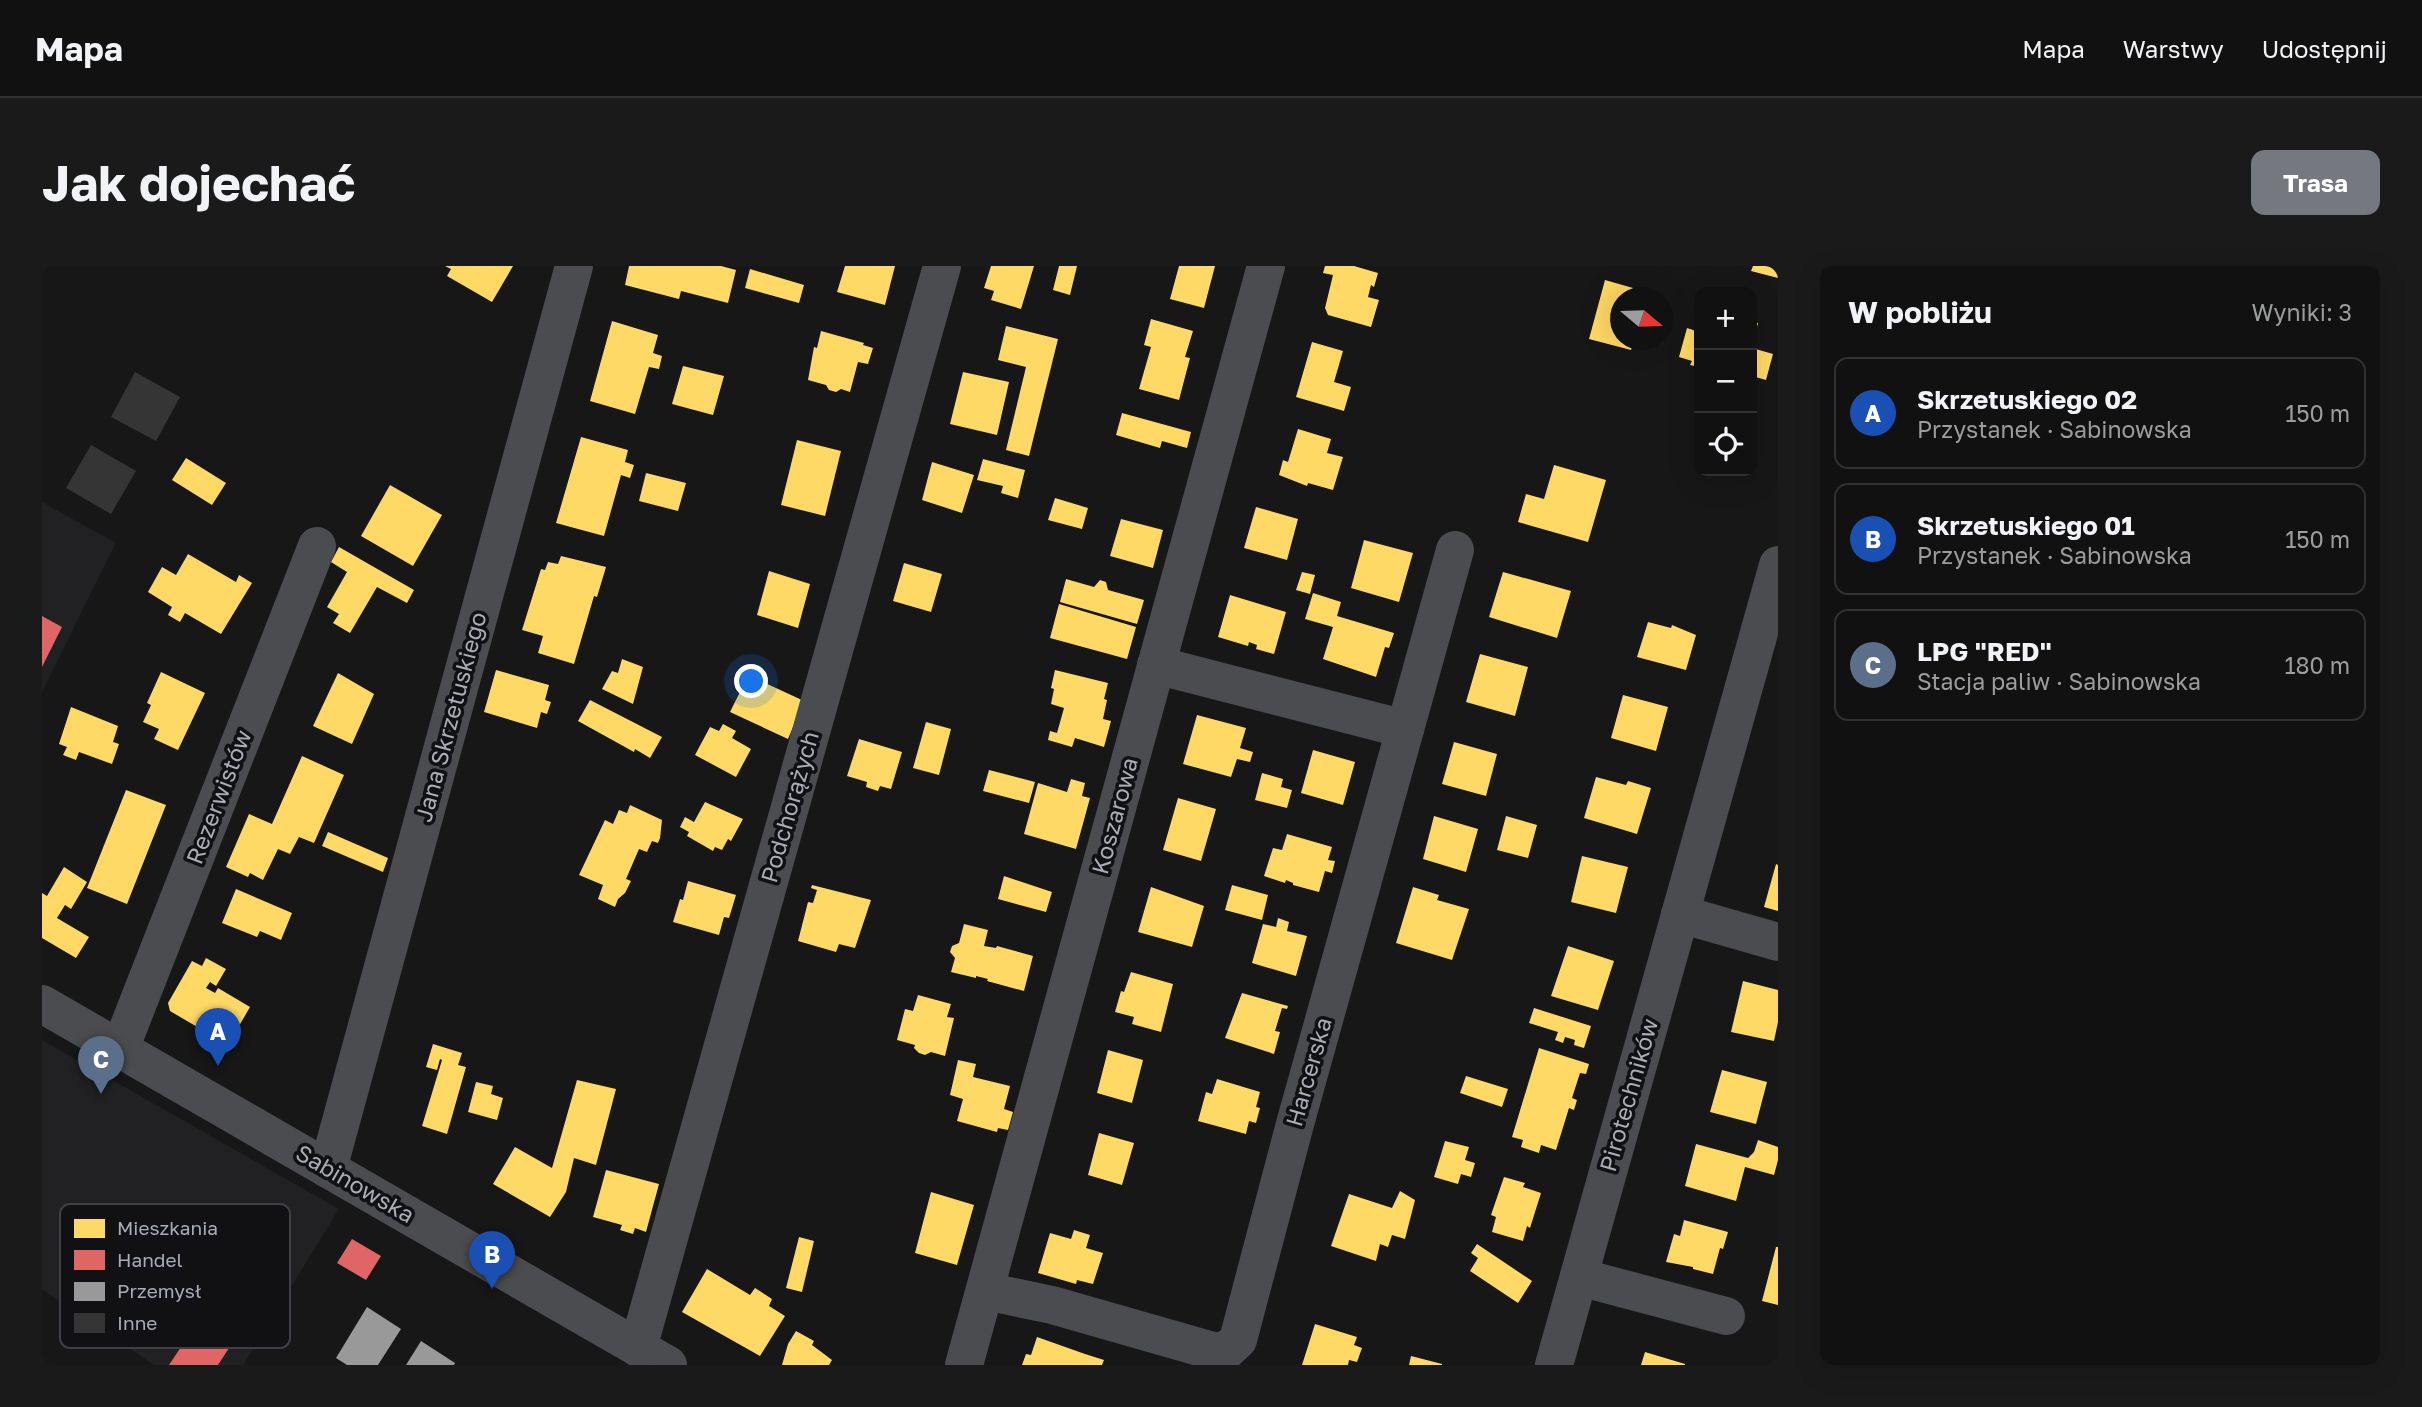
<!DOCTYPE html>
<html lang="pl">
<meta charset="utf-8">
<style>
body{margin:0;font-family:"Golos Text",sans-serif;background:#1a1a1a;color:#f1f3f6}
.controls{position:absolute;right:21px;top:21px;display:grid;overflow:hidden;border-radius:14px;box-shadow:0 7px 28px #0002}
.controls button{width:63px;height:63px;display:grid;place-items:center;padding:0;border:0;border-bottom:2px solid #303131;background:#111;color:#f1f3f6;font:35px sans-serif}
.compass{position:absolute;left:1568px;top:21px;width:63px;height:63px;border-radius:50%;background:#111;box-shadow:0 7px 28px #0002;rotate:109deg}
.you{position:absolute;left:710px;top:416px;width:24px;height:24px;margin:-18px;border:5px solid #fff;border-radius:50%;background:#1a73e8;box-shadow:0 0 0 10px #1a73e833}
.badge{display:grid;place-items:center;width:46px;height:46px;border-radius:50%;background:#757880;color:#fff;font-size:23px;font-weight:700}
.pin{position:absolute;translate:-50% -58px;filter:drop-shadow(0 2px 4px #0008)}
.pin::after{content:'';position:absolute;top:37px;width:24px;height:21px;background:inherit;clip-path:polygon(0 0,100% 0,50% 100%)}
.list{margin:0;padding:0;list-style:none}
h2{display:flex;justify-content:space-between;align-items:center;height:91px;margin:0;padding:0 28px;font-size:30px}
h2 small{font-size:23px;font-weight:400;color:#9c9d9f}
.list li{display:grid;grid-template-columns:46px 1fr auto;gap:21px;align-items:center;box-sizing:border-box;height:112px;margin:0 14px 14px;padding:0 14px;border:2px solid #303131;border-radius:14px}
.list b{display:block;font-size:26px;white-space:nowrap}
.list p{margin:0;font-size:23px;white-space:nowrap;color:#9c9d9f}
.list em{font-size:23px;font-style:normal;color:#9c9d9f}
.icon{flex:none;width:38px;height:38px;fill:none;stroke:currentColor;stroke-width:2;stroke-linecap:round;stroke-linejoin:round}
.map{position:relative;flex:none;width:1736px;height:1099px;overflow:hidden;border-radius:14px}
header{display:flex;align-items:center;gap:42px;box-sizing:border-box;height:98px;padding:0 35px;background:#111;border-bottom:2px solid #303131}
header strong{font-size:33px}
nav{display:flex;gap:38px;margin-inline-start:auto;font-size:24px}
.intro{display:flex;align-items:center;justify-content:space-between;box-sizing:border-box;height:168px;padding:0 42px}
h1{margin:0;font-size:49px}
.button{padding:18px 32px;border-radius:14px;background:#757880;color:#fff;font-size:24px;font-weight:700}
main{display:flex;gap:42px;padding:0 42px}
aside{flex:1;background:#111;border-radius:14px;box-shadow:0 7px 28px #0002}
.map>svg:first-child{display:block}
</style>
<header>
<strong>Mapa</strong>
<nav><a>Mapa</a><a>Warstwy</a><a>Udostępnij</a></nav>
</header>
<div class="intro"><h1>Jak dojechać</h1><a class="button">Trasa</a></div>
<main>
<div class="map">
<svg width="1736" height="1099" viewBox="0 0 1736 1099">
<rect width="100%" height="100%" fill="#171717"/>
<!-- built -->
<g fill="#212123">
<polygon points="0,236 74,277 0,426"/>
<polygon points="0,774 297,943 201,1099 112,1099 1,1024 0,1025"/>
</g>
<!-- homes -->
<g fill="#ffd966">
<polygon points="403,0 471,0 450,36 405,10 409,3"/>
<polygon points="587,0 679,0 694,4 686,37 639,25 637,33 583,19"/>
<polygon points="803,0 853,0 843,39 795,26"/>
<polygon points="949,0 992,0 979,43 949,34 952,25 942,22"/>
<polygon points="1017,0 1035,0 1028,29 1011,24"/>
<polygon points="1137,0 1173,0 1162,42 1128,33"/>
<polygon points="1283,0 1312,0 1336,7 1332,21 1329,19 1326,31 1337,34 1329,61 1286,49 1283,42 1291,9 1281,7"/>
<polygon points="1711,0 1736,0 1736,12 1709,5"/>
<polygon points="708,3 762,19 757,37 703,22"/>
<polygon points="1563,14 1605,26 1604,32 1578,32 1578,74 1592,74 1589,84 1547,73"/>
<polygon points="1109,53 1151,65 1143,91 1148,92 1137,134 1097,123 1109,81 1102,79"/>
<polygon points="570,55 616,69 611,87 620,90 617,103 607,101 593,148 548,135"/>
<polygon points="1710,55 1716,57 1711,77 1710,77"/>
<polygon points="964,60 1016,73 987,190 964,184 984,101 956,94"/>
<polygon points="1645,62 1657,66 1657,101 1648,99 1650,95 1637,91"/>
<polygon points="779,65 822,77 821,79 831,82 826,98 816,96 808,126 799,123 794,126 787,124 784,119 766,114 772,81 775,82"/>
<polygon points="1270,76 1301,85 1292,116 1309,121 1302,145 1254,131"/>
<polygon points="1710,82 1731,88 1724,114 1710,110"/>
<polygon points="641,100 682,110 671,149 630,138"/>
<polygon points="921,106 967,116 955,169 908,158"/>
<polygon points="1080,147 1149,166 1145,182 1120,175 1118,182 1074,169"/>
<polygon points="1256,163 1289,173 1285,187 1301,191 1291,224 1266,217 1265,220 1237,209 1241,194 1246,196"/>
<polygon points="539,171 586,184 583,196 592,199 588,212 579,209 562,270 514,257"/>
<polygon points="755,174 799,185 783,250 739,239"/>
<polygon points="144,192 184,217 170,239 130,214"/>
<polygon points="941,193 983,204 976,232 959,227 961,220 935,214"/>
<polygon points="890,196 932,209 920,247 880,234"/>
<polygon points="1512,199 1564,214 1546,276 1476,256 1484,228 1502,233"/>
<polygon points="604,207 644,217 636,245 597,235"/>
<polygon points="348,219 400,249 371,300 319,270"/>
<polygon points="1013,232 1046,242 1040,263 1006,254"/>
<polygon points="1214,241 1256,253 1245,294 1202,282"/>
<polygon points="1079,253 1121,264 1111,302 1068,290"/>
<polygon points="1322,274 1371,287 1357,336 1309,322"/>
<polygon points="297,281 372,324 365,337 335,321 308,367 291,357 297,348 285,341 305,306 289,296"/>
<polygon points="146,288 194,316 197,309 210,317 179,368 143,347 138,356 126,349 130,341 106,326 120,301 134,309"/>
<polygon points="519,290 564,301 555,331 552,330 532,398 496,387 501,370 480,364 499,303 503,304 506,296 516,298"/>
<polygon points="862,297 900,308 889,346 851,335"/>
<polygon points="727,305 768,318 756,362 715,349"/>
<polygon points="1260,306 1273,309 1268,328 1254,324"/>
<polygon points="1461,306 1529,325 1515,372 1447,351"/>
<polygon points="1024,313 1052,321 1058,314 1064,316 1066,324 1102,334 1095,358 1018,336"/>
<polygon points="1271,327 1299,336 1295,350 1352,367 1347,382 1343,381 1334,411 1281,393 1291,361 1263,353"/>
<polygon points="1188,329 1244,346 1232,388 1214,383 1215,379 1207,376 1206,380 1176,371"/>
<polygon points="1017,338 1094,361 1085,393 1008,372"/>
<polygon points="1606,356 1629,362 1630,359 1654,369 1644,404 1595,391"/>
<polygon points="1438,388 1486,401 1473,450 1424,436"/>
<polygon points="580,393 601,401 591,438 560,423 570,405 576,407"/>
<polygon points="454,404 507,419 503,434 509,436 505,448 499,446 495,462 442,446"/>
<polygon points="1013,404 1066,417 1062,433 1065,434 1061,453 1069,455 1062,481 1033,472 1030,481 1006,474 1008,465 1015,467 1022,442 1009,438 1012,423 1009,422"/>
<polygon points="119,406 163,427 136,484 112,473 117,463 101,456 109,439 105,437"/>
<polygon points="296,407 332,428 310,478 271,460"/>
<polygon points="721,416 762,435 746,473 688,446 701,420 716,426"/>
<polygon points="1581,429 1626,441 1614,485 1569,472"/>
<polygon points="548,434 620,471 608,492 593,483 592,486 536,455"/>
<polygon points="29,441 76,460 71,476 77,478 70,498 37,486 34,494 21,489 25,481 17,478"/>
<polygon points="1155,449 1204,462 1198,482 1211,486 1208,496 1195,493 1189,511 1141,498"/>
<polygon points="884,456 909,463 897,509 871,502"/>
<polygon points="681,458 694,465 690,472 709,483 694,511 653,489 668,461 677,465"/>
<polygon points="817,473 860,486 849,523 838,520 836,525 824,521 825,516 805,510"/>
<polygon points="1412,476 1455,488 1444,530 1400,518"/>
<polygon points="1271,484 1313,496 1301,539 1259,527"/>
<polygon points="260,490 302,509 272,577 257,571 248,588 236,583 221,614 208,607 206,611 184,601 207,548 230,558"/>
<polygon points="947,504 993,516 987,537 941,525"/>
<polygon points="1220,507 1241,513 1239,521 1250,524 1245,542 1213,534"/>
<polygon points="1554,511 1584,519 1586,515 1609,522 1595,568 1542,552"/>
<polygon points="1029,513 1043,517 1040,530 1048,532 1034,583 982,568 996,517 1025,526"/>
<polygon points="84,524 124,539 85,638 45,622"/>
<polygon points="1136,532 1174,543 1159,595 1121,584"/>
<polygon points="663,536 701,553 689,575 686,573 680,584 673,581 671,585 645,570 647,566 638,561 643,551 652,556"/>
<polygon points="588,539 620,554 618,572 616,577 610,575 605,586 597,583 584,613 589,615 583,627 576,633 573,641 556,633 561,619 537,609 563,554 571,558 577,544 585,547"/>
<polygon points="1392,550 1436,563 1424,606 1381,593"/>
<polygon points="1464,550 1495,559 1486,592 1455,584"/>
<polygon points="286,566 346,592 341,606 280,580"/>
<polygon points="1245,568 1290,581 1286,594 1293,595 1290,607 1283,605 1277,626 1251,619 1251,617 1244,614 1243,617 1222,610 1231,582 1240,584"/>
<polygon points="1540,590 1586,601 1574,647 1529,636"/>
<polygon points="1734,598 1736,599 1736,645 1722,641"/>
<polygon points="22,601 45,616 29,643 23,639 15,652 47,671 34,692 0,672 0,627 5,630"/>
<polygon points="962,610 1010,626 1004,646 956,633"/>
<polygon points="646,615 694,629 687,652 682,651 677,669 631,656 638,633 641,634"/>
<polygon points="770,619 829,634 813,682 797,678 794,686 756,675 766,636 771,637 775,624 769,622"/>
<polygon points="1190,619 1226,629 1220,654 1183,644"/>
<polygon points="1109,621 1162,640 1150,681 1096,666"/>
<polygon points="1371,621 1397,629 1395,634 1427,643 1410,694 1354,677"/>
<polygon points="194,623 250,647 239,674 218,665 215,671 180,657"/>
<polygon points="1236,652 1247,656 1245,665 1265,670 1254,710 1210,697 1221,658 1234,661"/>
<polygon points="922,658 946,664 942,680 954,682 955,680 991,690 982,725 945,715 946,713 934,710 934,712 909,706 913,692 908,686 910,680 917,677"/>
<polygon points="1526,680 1572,695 1556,744 1509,730"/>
<polygon points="164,692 184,703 174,720 168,716 164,722 173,727 176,722 208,741 186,779 128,745 126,737 150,695 160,700"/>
<polygon points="1089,706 1131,718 1119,766 1090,758 1092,751 1073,746 1079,725 1082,726"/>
<polygon points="1701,715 1736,724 1736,756 1732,775 1689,766"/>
<polygon points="1200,727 1246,740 1245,743 1240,742 1233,765 1238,766 1232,788 1183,772"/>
<polygon points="876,729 909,738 905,751 912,752 903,790 889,786 883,789 877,787 872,782 873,779 855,774 863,743 871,745"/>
<polygon points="1492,742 1549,760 1542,782 1532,779 1533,774 1523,771 1521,777 1513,774 1516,766 1487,757"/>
<polygon points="391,778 420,787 416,799 424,801 405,868 380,860 400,794 398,793 395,804 384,801"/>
<polygon points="1497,782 1547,798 1544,808 1538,807 1530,832 1535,834 1532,844 1527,842 1514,884 1499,879 1497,887 1479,881 1481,874 1470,871"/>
<polygon points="1066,784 1101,794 1090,837 1055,827"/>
<polygon points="916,794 934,798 931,811 968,820 962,843 971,846 966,864 956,862 955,866 915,855 921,833 908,829"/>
<polygon points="1680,804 1725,816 1714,858 1668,846"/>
<polygon points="1424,810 1466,823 1460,841 1418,827"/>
<polygon points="1175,813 1218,826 1214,841 1218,842 1214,857 1207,855 1204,868 1156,855 1164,826 1170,828"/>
<polygon points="535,814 574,823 554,899 532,892 524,926 508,951 451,918 473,881 510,902"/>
<polygon points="434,816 451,820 449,828 461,832 455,854 426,846"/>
<polygon points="1057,867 1092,877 1080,919 1046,909"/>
<polygon points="1716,874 1736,881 1736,894 1732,909 1703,901 1694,935 1643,920 1654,878 1706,892 1712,886"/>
<polygon points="1403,875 1427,881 1423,894 1433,897 1429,911 1419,908 1416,918 1392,911"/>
<polygon points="564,904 617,918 604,966 593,962 591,968 578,964 580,959 551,951"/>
<polygon points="1462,911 1483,917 1481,921 1499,927 1488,962 1485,960 1481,975 1450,966 1454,951 1449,949"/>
<polygon points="1358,925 1373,934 1363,973 1350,969 1346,981 1338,978 1334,995 1289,980 1307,928 1350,942"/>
<polygon points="889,926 932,939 915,999 873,987"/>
<polygon points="1642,954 1686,966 1681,983 1678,982 1671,1008 1651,1003 1651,1001 1624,996 1632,968 1638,970"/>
<polygon points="1032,964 1048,969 1044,982 1061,987 1051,1018 1035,1014 1034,1018 996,1007 1008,967 1029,973"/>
<polygon points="757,971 772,975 760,1026 744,1022"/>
<polygon points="1435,978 1490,1015 1476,1037 1428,1005 1436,992 1429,987"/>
<polygon points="1734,981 1736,981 1736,1039 1720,1035"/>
<polygon points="665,1003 708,1029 713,1022 730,1033 727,1040 743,1050 718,1090 640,1046"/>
<polygon points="1273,1058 1315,1071 1312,1079 1320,1082 1315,1096 1307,1094 1306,1099 1260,1099"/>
<polygon points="754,1065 772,1075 770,1079 790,1094 787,1099 740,1099 746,1078"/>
<polygon points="995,1071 1043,1088 1062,1094 1060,1099 980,1099 984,1088 989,1089"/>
<polygon points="1603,1086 1643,1098 1643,1099 1599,1099"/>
<polygon points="1369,1090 1400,1098 1400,1099 1367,1099"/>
</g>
<!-- shops -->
<g fill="#e06666">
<polygon points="0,350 20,361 0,401"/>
<polygon points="310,973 339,990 324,1014 295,997"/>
<polygon points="155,1057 189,1079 176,1099 127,1099"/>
</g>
<!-- industry -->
<g fill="#999">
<polygon points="325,1041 359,1063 336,1099 305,1099 294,1092"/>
<polygon points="379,1075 413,1097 412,1099 364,1099"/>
</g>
<!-- building -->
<g fill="#353536">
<polygon points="93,106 138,131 114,175 69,151"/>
<polygon points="49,179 94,205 69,248 24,222"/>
</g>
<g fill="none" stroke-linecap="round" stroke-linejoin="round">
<!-- minor -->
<g stroke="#4b4c50" stroke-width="38">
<polyline points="1114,399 1363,463"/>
<polyline points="1638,648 1736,676"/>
<polyline points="0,738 626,1099"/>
<polyline points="78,783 275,280"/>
<polyline points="286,903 532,0"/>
<polyline points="1537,1011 1684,1050"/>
<polyline points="943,1025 1010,1039 1171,1085 1184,1085 1196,1074 1253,858 1413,284"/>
<polyline points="596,1082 900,0"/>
<polyline points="922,1099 1224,0"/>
<polyline points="1512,1099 1736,299"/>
</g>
</g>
<g text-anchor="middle" stroke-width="7" stroke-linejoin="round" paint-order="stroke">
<!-- street labels -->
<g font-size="23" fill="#a8adb8" stroke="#111113">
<text transform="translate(409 451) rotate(-75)" y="8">Jana Skrzetuskiego</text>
<text transform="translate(177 531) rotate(-69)" y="8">Rezerwistów</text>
<text transform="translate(748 541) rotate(-74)" y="8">Podchorążych</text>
<text transform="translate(1073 550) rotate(-75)" y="8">Koszarowa</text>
<text transform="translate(1267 806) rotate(-74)" y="8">Harcerska</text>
<text transform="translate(1587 829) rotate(-74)" y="8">Pirotechników</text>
<text transform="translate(313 918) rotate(30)" y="8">Sabinowska</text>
</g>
</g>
<!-- legend -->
<rect x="18" y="938" width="230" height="144" rx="10" fill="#111113" stroke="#3e4045" stroke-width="2"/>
<rect x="32" y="953" width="31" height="19" fill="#ffd966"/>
<rect x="32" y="984" width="31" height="20" fill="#e06666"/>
<rect x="32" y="1016" width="31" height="19" fill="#999"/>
<rect x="32" y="1047" width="31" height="20" fill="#353536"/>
<g font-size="19" fill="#a8adb8">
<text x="75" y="969">Mieszkania</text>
<text x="75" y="1001">Handel</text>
<text x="75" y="1032">Przemysł</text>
<text x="75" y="1064">Inne</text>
</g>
</svg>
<div class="controls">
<button>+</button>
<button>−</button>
<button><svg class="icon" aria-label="locate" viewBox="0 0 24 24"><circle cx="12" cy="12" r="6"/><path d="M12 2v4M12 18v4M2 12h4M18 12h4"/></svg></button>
</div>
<svg class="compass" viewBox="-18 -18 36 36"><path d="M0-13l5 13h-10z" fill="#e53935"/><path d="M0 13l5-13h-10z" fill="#9c9d9f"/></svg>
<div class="you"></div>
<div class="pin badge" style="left:176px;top:800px;background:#1a4fb4">A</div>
<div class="pin badge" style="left:450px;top:1023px;background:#1a4fb4">B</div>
<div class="pin badge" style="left:59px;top:828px;background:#5c6f8a">C</div>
</div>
<aside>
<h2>W pobliżu<small>Wyniki: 3</small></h2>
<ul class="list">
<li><span class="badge" style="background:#1a4fb4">A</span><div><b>Skrzetuskiego 02</b><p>Przystanek · Sabinowska</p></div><em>150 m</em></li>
<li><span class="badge" style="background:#1a4fb4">B</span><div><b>Skrzetuskiego 01</b><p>Przystanek · Sabinowska</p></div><em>150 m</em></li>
<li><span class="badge" style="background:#5c6f8a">C</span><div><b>LPG &quot;RED&quot;</b><p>Stacja paliw · Sabinowska</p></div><em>180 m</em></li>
</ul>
</aside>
</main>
